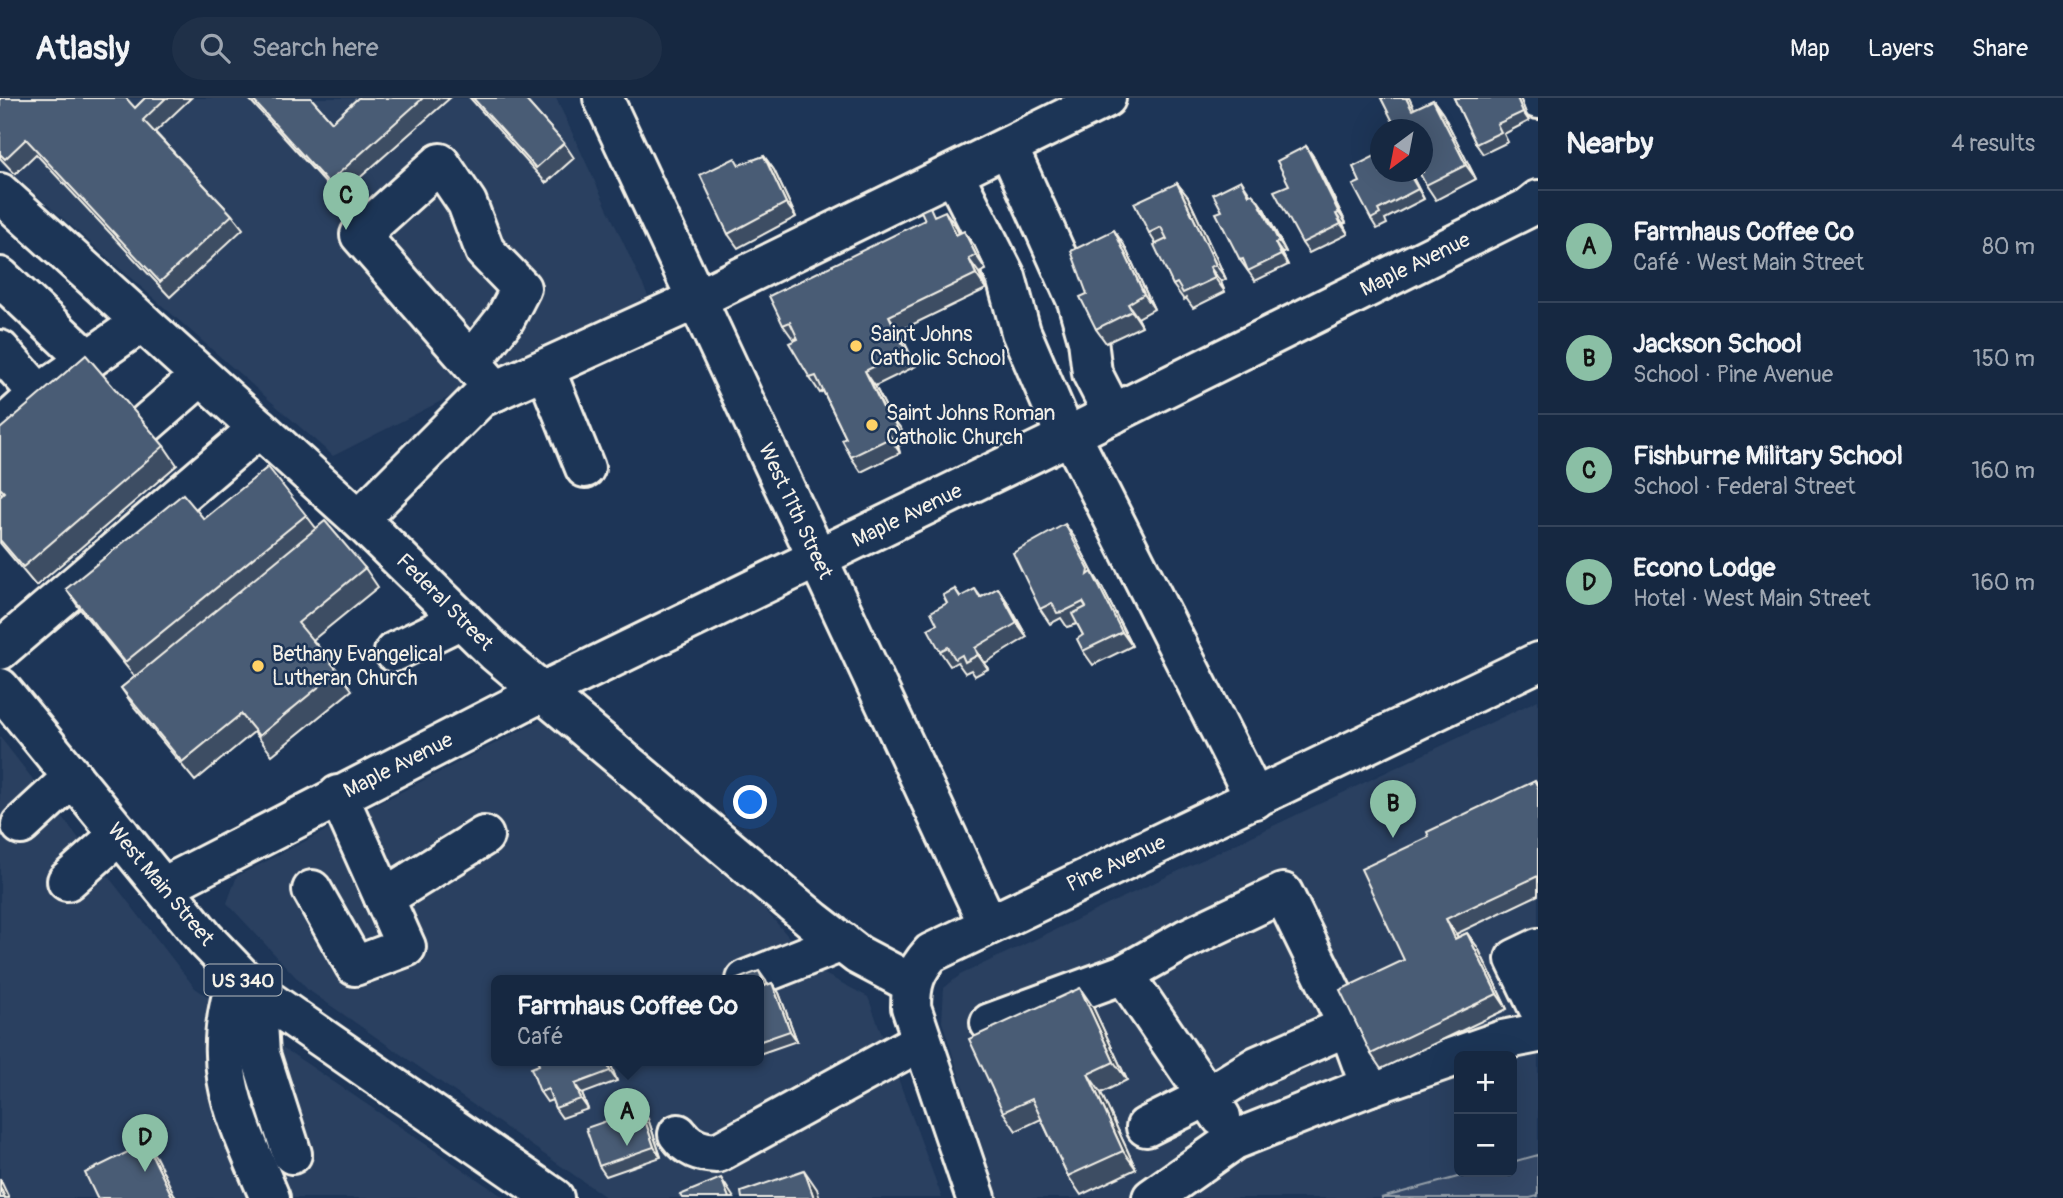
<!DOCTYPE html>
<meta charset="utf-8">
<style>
body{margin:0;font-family:Pangolin,sans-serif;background:#1f3048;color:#f1f3f6}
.controls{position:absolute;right:21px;bottom:21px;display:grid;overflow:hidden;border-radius:10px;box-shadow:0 7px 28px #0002}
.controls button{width:63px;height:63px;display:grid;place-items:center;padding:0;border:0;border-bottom:2px solid #35445a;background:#162841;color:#f1f3f6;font:35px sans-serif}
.compass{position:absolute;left:1370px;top:21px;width:63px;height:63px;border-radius:50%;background:#162841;box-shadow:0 7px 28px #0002;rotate:212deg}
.you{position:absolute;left:751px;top:705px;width:24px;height:24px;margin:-18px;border:5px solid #fff;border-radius:50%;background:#1a73e8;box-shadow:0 0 0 10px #1a73e833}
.badge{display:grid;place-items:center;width:46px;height:46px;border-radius:50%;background:#8abfa5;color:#111;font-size:23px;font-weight:700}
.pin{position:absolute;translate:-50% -58px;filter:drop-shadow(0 2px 4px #0008)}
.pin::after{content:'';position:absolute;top:37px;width:24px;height:21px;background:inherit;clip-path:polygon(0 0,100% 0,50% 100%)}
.popup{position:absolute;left:491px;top:877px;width:273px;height:91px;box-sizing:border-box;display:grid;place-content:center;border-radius:10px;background:#162841;filter:drop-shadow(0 2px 5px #0005);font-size:23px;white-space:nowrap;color:#9ea6b1}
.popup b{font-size:26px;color:#f1f3f6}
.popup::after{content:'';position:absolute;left:50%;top:100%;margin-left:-14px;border:14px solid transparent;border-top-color:#162841}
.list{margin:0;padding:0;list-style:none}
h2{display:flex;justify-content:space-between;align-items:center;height:91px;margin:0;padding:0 28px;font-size:30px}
h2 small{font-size:23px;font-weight:400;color:#9ea6b1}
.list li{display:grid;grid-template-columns:46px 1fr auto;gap:21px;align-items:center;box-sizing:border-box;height:112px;padding:0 28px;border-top:2px solid #35445a}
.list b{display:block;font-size:26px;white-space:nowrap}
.list p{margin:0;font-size:23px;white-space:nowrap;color:#9ea6b1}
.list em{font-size:23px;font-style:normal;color:#9ea6b1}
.icon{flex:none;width:38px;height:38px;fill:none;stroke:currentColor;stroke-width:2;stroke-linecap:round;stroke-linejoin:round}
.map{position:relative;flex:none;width:1538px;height:1100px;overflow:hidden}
header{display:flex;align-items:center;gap:42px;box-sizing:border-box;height:98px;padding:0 35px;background:#162841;border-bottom:2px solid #35445a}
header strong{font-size:33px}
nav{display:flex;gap:38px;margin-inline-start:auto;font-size:24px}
.search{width:490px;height:63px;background:#1f3048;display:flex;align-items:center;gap:18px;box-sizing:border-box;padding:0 24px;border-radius:38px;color:#9ea6b1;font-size:26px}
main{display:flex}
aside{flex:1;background:#162841}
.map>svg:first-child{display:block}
</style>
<header>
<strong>Atlasly</strong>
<div class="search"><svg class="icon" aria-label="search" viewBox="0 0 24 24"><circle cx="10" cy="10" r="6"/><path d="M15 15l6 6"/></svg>Search here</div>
<nav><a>Map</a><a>Layers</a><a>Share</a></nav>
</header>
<main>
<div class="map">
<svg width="1538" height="1100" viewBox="0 0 1538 1100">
<rect width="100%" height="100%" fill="#1d3557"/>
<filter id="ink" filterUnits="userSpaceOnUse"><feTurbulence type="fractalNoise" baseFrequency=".0143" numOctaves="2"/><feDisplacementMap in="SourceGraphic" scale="14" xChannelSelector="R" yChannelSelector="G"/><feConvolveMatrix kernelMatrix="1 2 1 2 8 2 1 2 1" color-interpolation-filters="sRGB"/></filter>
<g filter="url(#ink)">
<!-- built -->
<g fill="#2a4060" fill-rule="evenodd">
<polygon points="0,0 556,0 648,198 333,358 0,65"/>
<path d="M584,600l233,272 51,27 74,201h-335l-300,-209 -80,-86 10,-27zM496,882h262v80h-262z"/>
<path d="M1538,602v498h-539l-57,-176 2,-34 16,-13zM1459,958h53v116h-53z"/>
<polygon points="0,639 195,890 505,1100 0,1100"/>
</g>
<!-- garden -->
<polygon fill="#354a67" stroke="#949ea8" stroke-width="2" points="1538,1057 1538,1098 1530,1100 1381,1100 1476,1074 1512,1074 1512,1064"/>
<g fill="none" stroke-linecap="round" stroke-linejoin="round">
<!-- minor casing -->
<g stroke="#f4f1e8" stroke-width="44">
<g id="minor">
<polyline points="603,0 988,826"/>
<polyline points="1537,0 1538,1"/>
<polyline points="1008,49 1077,203 1088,242 1092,275 1113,316"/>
<polyline points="954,76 1006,179 1021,234 1066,339"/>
<polyline points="0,95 359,421 496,555 814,823 858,857 911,885"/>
<polyline points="0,179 87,261"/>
<polyline points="0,252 39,296"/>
<polyline points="472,263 505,221 521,190 485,153 467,105 440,65 360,137 496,293"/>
<polyline points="545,271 585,370"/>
<polyline points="147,325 201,278"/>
<polyline points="0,331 39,296 142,224"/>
<polyline points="1071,337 1255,701"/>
<polyline points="359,421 480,300 697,201 1106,0"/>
<polyline points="0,552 259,330"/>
<polyline points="394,554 462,521"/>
<polyline points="21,727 73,679"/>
<polyline points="67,783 120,736"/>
<polyline points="163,789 544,593 1066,339 1528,110 1538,102"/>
<polyline points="312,792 355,868 406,849 338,697"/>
<polyline points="384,800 484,738"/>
<polyline points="1538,850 1515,861 1538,909"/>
<polyline points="1124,876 1221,1019"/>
<path d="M238,877c-31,92 -3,139 32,223"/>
<polyline points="746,882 842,844"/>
<polyline points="256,894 260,956 292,1056"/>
<polyline points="990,925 1124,876 1186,841 1283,795 1348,928"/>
<polyline points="1146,1029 1208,998 1257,968 1348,928 1370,988"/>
<path d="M678,1036c10,14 22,18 39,19l204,-112"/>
<path d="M976,1100l-65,-191c0,-24 4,-36 20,-54l607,-291"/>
<polyline points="1152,1100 1234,1042 1370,988 1503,942 1538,935"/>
</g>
</g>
<!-- major casing -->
<g stroke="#f4f1e8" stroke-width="44">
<polyline id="major" points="0,590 205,841 256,894 554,1100"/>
</g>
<!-- minor -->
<use href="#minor" stroke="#1d3557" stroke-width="38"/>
<!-- major -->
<use href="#major" stroke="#1d3557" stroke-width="38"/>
</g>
<!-- wall -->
<g fill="#3e4e64" stroke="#f4f1e8" stroke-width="2">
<polygon points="0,0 135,10 145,0 191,0 155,34 232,117 243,131 170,199 36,56 15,76 0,60"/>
<polygon points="248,0 311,0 332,24 358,0 450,0 338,99"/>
<polygon points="470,0 524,0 564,45 574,60 546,85"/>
<polygon points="1381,0 1409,0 1414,11 1433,2 1443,16 1476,81 1436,102 1426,87"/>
<polygon points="1454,0 1520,0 1529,23 1504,36 1508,44 1483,56 1476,46"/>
<polygon points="1306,48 1313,58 1346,125 1343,126 1348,136 1309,155 1302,145 1289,87"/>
<polygon points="764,58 774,72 796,119 738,150 728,136 740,67"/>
<polygon points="1381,74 1410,74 1424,101 1385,121 1387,126 1377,131 1371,121"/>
<polygon points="1241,82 1251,97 1264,111 1286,154 1282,155 1288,167 1255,183 1240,162 1222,113"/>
<polygon points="1177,85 1188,99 1226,181 1221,184 1225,194 1193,210 1186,200 1184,202 1173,187 1156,146 1149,135"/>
<polygon points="936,117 955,127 959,136 974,147 986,172 979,175 986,191 899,233 916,268 875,288 890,317 901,331 907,344 898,348 900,355 861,374 851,359 846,340 823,293 820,295 810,280 798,240 793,241 783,227 925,122"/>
<polygon points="1124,147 1154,211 1138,220 1142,228 1106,245 1096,231 1087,196"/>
<polygon points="0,331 164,348 177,367 36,488 0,445 0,398 2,396 0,394"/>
<polygon points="306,417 316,430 365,470 378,489 313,542 338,573 352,592 272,657 254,634 195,683 134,609 121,590 135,579 79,510 66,491 204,421"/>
<polygon points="1075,440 1093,475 1102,489 1132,548 1093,567 1083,553 1083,537 1077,526 1067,529 1061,520 1050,526 1040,511"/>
<polygon points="998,490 1008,505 1027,539 985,565 988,571 975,578 971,572 965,575 957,564 950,568 940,553 937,526 955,491 961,499 975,491 981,499"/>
<polygon points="1535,683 1538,688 1538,797 1456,836 1458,839 1467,835 1478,850 1507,911 1381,971 1371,956 1404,862 1429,739"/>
<polygon points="758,882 766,883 767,887 772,885 779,895 797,943 759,956 758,955"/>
<polygon points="1093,909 1127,982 1101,995 1136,1071 1081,1097 1068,1078 1041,1021 1016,1033 1003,1014"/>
<polygon points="609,962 617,983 582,996 588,1011 562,1020 555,1010 552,1002 547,1004 540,994"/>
<polygon points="648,1021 661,1059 606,1078 599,1068"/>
</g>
<!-- shaded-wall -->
<g fill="#324051" stroke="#f4f1e8" stroke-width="2">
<polygon points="1406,0 1409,0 1422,27 1412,12"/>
<polygon points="1517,0 1520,0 1529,23 1523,14"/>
<polygon points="1433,2 1443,16 1476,81 1466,67"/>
<polygon points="1306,48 1313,58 1346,125 1339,115"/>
<polygon points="764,58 774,72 796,119 786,105"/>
<polygon points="1408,74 1410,74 1424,101 1418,91"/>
<polygon points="1177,85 1188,99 1226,181 1216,167"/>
<polygon points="1257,101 1264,111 1286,154 1279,144"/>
<polygon points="945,113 955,127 966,151 956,137"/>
<polygon points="1336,116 1343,126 1348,136 1341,126"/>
<polygon points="1114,132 1124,147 1154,211 1144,196"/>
<polygon points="964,133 974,147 986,172 976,157"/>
<polygon points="1275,145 1282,155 1288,167 1281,157"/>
<polygon points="969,161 979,175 986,191 976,176"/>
<polygon points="1210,169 1221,184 1225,194 1215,180"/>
<polygon points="1128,206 1138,220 1142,228 1132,213"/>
<polygon points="889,218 899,233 916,268 906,253"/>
<polygon points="865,273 875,288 898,333 887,318"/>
<polygon points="891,317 901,331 907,344 897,330"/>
<polygon points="887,334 898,348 900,355 890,340"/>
<polygon points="1065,426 1075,440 1093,475 1102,489 1132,548 1122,534 1088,477"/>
<polygon points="998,490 1008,505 1027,539 1017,525"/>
<polygon points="975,550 985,565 988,571 978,557"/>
<polygon points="1446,821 1456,836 1466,855 1455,841"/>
<polygon points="1467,835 1478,850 1507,911 1497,896"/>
<polygon points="759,873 766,883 771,898 765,888"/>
<polygon points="772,885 779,895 797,943 790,933"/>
<polygon points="1080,890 1093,909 1127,982 1114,964"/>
<polygon points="606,962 609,962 617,983 610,973"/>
<polygon points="1088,976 1101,995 1136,1071 1123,1053"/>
<polygon points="575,986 582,996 588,1011 581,1001"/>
<polygon points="641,1011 648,1021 661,1059 654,1049"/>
<polygon points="146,1045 156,1059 176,1100 173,1100"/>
<polygon points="804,1072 817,1091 820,1100 814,1100"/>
<polygon points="721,1080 734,1100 729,1100"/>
<polygon points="0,1081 9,1100 5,1100 0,1089"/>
</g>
<!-- building -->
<g fill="#485b74" stroke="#f4f1e8" stroke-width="2">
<polygon points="0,0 126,0 135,10 145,0 166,0 143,22 232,117 160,184 26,41 5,61 0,56"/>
<polygon points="251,0 311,0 332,24 358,0 423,0 328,85"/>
<polygon points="473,0 524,0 564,45 536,70"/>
<polygon points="1381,0 1406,0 1412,12 1433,2 1466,67 1426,87 1419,74 1423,74 1423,32 1397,32"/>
<polygon points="1454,0 1517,0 1523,14 1497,26 1501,34 1476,46"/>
<polygon points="1306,48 1339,115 1336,116 1341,126 1302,145 1274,93 1289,87 1277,63"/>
<polygon points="1381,55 1381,74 1408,74 1418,91 1378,112 1380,116 1371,121 1353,87 1360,84 1353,69"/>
<polygon points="764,58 786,105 728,136 700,77 735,60 739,67"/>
<polygon points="1241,82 1249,97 1252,96 1257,101 1279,144 1275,145 1281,157 1248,173 1243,161 1240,162 1216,115 1222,113 1213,96"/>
<polygon points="1177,85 1216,167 1210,169 1215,180 1183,195 1177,185 1173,187 1154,147 1167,141 1161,129 1149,135 1134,105"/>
<polygon points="930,109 934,118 945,113 956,137 964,133 976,157 969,161 976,176 889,218 906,253 865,273 887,318 891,317 897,330 887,334 890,340 851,359 842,342 846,340 816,278 810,280 789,245 798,241 790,224 783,227 769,198 925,122 921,113"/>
<polygon points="1114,132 1144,196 1128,206 1132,213 1096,231 1080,199 1087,196 1071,153"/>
<polygon points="86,257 164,348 23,469 0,442 0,398 4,394 0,390 0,331"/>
<polygon points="268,369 306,417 125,564 66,491 183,396 204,421"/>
<polygon points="325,423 365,470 298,525 338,573 259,638 241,616 182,664 121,590"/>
<polygon points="1065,426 1089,472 1088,477 1092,474 1122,534 1083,553 1077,541 1083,537 1072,516 1086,509 1083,504 1063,514 1057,515 1052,505 1040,511 1013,455"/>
<polygon points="998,490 1017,525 975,550 978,557 965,564 962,557 955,561 948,549 940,553 928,531 937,526 931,514 947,505 943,497 955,491 960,499 975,491 980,500"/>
<polygon points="1535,683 1538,690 1538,778 1446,821 1455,841 1467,835 1497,896 1371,956 1340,892 1404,862 1361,771 1429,739 1427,734"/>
<polygon points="759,873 765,888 772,885 790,933 758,944 758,882 735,882"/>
<polygon points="1080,890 1114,964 1088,976 1123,1053 1068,1078 1032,1001 1003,1014 969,941"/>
<polygon points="537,962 606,962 610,973 575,986 581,1001 555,1010 548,991 540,994 531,970 539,967"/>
<polygon points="641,1011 654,1049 599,1068 586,1030"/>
<polygon points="146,1045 173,1100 97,1100 85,1075"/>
<polygon points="804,1072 814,1100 742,1100 741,1094"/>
<polygon points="721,1080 729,1100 682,1100 680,1097"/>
<polygon points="0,1089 5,1100 0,1100"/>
</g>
</g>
<!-- markers -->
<g fill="#ffd166" stroke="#1d3557" stroke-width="2.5">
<circle cx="856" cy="248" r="7"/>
<circle cx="872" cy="327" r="7"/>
<circle cx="258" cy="568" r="7"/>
</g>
<g text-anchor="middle" stroke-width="5" stroke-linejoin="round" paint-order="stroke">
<!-- shield labels -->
<rect fill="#1d3557" stroke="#b4b9bc" stroke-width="2" x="204.5" y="866.5" width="77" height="31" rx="5"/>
<g font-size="19" font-weight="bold" fill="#f4f1e8">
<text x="243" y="889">US 340</text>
</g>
<!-- street labels -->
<g font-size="21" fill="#f4f1e8" stroke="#1d3557">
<text transform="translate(1415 166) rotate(-26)" y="7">Maple Avenue</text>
<text transform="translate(796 413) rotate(65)" y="7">West 11th Street</text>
<text transform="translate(907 417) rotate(-26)" y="7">Maple Avenue</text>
<text transform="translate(445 504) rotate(45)" y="7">Federal Street</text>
<text transform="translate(398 667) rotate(-27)" y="7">Maple Avenue</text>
<text transform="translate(1116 765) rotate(-25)" y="7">Pine Avenue</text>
<text transform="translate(161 786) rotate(50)" y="7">West Main Street</text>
</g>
<!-- poi labels -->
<g font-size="21" fill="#f4f1e8" stroke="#1d3557" text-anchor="start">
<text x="870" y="243">Saint Johns<tspan x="870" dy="24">Catholic School</tspan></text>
<text x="886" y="322">Saint Johns Roman<tspan x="886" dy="24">Catholic Church</tspan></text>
<text x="272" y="563">Bethany Evangelical<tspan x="272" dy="24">Lutheran Church</tspan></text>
</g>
</g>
</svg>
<div class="controls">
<button>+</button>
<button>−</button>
</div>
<svg class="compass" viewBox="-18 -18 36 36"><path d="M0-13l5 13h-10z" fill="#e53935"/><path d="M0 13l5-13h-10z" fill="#9ea6b1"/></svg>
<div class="you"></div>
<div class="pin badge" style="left:627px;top:1048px">A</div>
<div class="popup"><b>Farmhaus Coffee Co</b>Café</div>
<div class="pin badge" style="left:1393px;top:740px">B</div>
<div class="pin badge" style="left:346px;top:132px">C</div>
<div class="pin badge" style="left:145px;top:1074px">D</div>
</div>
<aside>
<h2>Nearby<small>4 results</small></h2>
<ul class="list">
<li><span class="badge">A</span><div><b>Farmhaus Coffee Co</b><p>Café · West Main Street</p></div><em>80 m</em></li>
<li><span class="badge">B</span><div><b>Jackson School</b><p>School · Pine Avenue</p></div><em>150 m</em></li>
<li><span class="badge">C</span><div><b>Fishburne Military School</b><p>School · Federal Street</p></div><em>160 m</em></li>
<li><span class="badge">D</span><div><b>Econo Lodge</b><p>Hotel · West Main Street</p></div><em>160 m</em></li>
</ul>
</aside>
</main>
